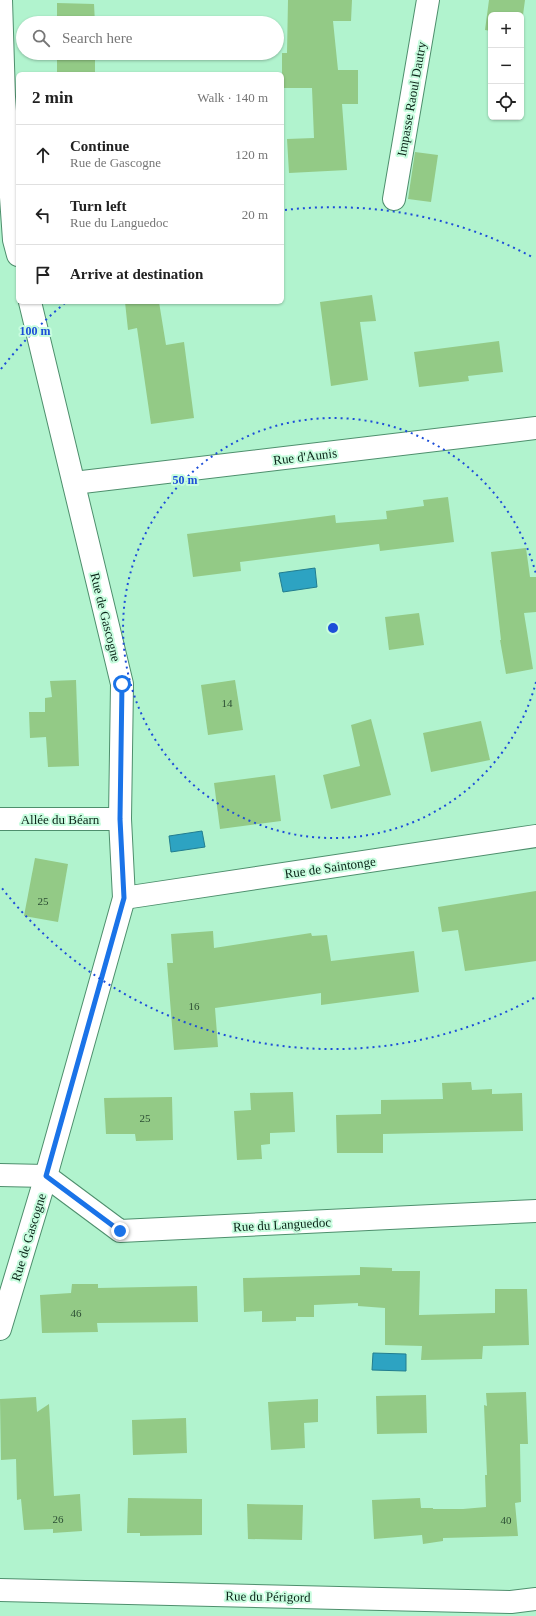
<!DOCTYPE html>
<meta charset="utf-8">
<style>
body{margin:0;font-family:"Times New Roman",serif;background:#f2f2f2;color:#222}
.controls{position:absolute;right:12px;top:12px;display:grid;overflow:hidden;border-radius:6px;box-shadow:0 1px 3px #0004}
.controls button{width:36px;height:36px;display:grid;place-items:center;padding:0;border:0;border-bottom:1px solid #e0e0e0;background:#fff;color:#222;font:20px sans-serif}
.stop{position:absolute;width:12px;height:12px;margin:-9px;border:3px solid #1a73e8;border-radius:50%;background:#fff}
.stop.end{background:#1a73e8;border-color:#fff;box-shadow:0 1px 4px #0008}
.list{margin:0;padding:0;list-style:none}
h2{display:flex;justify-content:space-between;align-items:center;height:52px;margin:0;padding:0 16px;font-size:17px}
h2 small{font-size:13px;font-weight:400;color:#767676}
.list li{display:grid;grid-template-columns:26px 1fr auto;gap:12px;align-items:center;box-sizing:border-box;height:60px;padding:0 16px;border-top:1px solid #e0e0e0}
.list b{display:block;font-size:15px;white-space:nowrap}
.list p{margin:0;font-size:13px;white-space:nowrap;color:#767676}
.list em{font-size:13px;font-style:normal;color:#767676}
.icon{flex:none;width:22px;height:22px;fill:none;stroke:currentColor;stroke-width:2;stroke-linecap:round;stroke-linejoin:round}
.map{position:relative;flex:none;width:536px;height:1616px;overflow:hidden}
.search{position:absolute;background:#fff;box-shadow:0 1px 3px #0004;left:16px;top:16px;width:268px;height:44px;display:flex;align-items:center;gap:10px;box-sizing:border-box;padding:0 14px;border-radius:22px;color:#767676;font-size:15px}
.panel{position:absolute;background:#fff;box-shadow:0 1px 3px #0004;left:16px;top:72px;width:268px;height:232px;border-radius:6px}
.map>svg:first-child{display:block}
</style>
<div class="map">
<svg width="536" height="1616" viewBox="0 0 536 1616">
<rect width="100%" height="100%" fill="#b1f3ce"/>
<!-- water -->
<g fill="#2da3c2" stroke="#227d8f">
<polygon points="315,568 317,587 283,592 279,573"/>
<polygon points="202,831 205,847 171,852 169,836"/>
<polygon points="373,1353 406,1354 406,1371 372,1370"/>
</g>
<!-- building -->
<g fill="#93ca86">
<polygon points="288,0 352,0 351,21 333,21 338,70 358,70 358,104 342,104 347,170 289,173 287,139 314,138 312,88 282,88 282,53 287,53"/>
<polygon points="489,0 525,0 521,30 521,15 491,15 491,31 485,30"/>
<polygon points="57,3 94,4 95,23 57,23"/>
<rect x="57" y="53" width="38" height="21"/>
<polygon points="415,152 438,155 431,202 408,199"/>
<polygon points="372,295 376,321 360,322 368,380 331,386 320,302"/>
<polygon points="125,302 159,302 166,345 184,342 194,418 151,424 137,328 128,330"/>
<polygon points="499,341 503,372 468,376 469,381 419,387 414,352"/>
<polygon points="448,497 454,542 380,551 379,544 240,562 241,571 193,577 187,534 335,515 336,523 387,519 386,511 424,506 423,500"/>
<polygon points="526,548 530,577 536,577 536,612 524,613 533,669 506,674 500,640 501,640 491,552"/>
<polygon points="419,613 424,645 389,650 385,617"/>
<polygon points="76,680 79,766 48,767 46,737 30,738 29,712 45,712 45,698 52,697 50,681"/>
<polygon points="235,680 243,730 208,735 201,685"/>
<polygon points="371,719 391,795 331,809 323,775 360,766 351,725"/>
<polygon points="481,721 490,760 431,772 423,733"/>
<polygon points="275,775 281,821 220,829 214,783"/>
<polygon points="35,858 68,864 58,922 24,916"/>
<polygon points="536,891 536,961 465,971 458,930 442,932 438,907"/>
<polygon points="213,931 214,948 311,933 312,936 327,935 331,961 414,951 419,992 321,1005 321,993 215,1008 218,1047 174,1050 167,963 173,963 171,934"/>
<polygon points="471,1082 472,1090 492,1089 492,1094 522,1093 523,1131 383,1134 383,1153 337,1153 336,1115 381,1114 381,1100 443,1099 442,1083"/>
<polygon points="293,1092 295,1132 270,1133 270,1144 261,1145 262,1159 237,1160 234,1111 251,1110 250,1093"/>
<polygon points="172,1097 173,1140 136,1141 135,1134 106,1134 104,1098"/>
<polygon points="360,1267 392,1268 392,1271 420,1271 419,1315 495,1313 495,1289 527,1289 529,1345 483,1346 482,1359 421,1360 422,1346 385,1345 385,1308 358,1306 358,1303 314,1305 314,1317 296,1317 296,1321 262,1322 262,1311 244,1312 243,1278 360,1275"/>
<polygon points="72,1284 98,1284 98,1288 197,1286 198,1322 97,1323 98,1332 42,1333 40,1295 71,1293"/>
<polygon points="526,1392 528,1444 520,1444 521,1502 515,1503 518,1536 443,1538 443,1541 423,1544 422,1535 374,1539 372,1500 420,1498 421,1508 433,1508 433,1509 463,1509 486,1507 485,1475 487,1475 484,1405 487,1406 486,1393"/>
<polygon points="426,1395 427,1433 377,1434 376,1396"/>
<polygon points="36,1397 37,1412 49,1404 54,1496 80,1494 82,1531 53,1533 53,1529 24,1530 21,1499 17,1500 16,1459 1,1460 0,1399"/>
<polygon points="318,1399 318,1422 304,1423 305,1448 271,1450 268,1402"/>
<polygon points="186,1418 187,1453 133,1455 132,1420"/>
<polygon points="128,1498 202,1499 202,1535 140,1536 140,1533 127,1533"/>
<polygon points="247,1504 303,1505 302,1540 248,1539"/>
</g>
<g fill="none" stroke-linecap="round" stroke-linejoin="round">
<!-- street casing -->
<g stroke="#4e8f6d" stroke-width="24">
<g id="street">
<polyline points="1,0 4,97 14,240 18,255"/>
<polyline points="394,199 428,0"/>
<polyline points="74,483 536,428"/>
<polyline points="0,819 120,819"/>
<polyline points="124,898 536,836"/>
<polyline points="0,1175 46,1176 120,1231 536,1211"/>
<polyline points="0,1329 46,1176 124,898 120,819 122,684 30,302"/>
<polyline points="0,1590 511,1602 536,1599"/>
</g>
</g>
<!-- street -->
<use href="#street" stroke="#fff" stroke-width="22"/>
</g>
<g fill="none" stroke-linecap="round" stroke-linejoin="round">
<!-- route -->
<polyline stroke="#1a73e8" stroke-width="5" points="120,1231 46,1176 124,898 120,819 122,684"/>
</g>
<!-- distance rings -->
<g fill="none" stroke="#1d4ed8" stroke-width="2" stroke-dasharray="2 4">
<path d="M536 682A210 210 0 1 1 536 574"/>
<path d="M534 998A421 421 0 0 1 1 887M1 369A421 421 0 0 1 65 303M285 210A421 421 0 0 1 534 258"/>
</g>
<g text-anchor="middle" stroke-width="4" stroke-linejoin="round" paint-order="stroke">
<!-- number labels -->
<g font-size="11" fill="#2c4e34">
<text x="227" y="707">14</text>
<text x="43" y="905">25</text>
<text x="194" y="1010">16</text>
<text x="145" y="1122">25</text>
<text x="76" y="1317">46</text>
<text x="58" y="1523">26</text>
<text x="506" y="1524">40</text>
</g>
<!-- street labels -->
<g font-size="13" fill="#0a2518" stroke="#c8fddf">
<text transform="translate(411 99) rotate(-80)" y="5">Impasse Raoul Dautry</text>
<text transform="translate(305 456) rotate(-7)" y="5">Rue d'Aunis</text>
<text transform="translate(106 617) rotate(76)" y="5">Rue de Gascogne</text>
<text x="60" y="824">Allée du Béarn</text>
<text transform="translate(330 867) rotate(-8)" y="5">Rue de Saintonge</text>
<text transform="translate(282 1224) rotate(-3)" y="5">Rue du Languedoc</text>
<text transform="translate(28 1237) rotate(-73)" y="5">Rue de Gascogne</text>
<text transform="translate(268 1596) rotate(1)" y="5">Rue du Périgord</text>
</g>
</g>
<circle cx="333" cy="628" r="6" fill="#1d4ed8" stroke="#c8fddf" stroke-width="2"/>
<g font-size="12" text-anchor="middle" font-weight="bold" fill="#1d4ed8" stroke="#c8fddf" stroke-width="4" stroke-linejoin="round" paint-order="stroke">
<text x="35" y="335">100 m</text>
<text x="185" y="484">50 m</text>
</g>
</svg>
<div class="controls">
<button>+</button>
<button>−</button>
<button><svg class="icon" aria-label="locate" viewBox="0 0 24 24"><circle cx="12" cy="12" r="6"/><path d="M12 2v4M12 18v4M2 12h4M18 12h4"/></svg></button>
</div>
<div class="stop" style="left:122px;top:684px"></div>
<div class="stop end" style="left:120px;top:1231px"></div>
<div class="search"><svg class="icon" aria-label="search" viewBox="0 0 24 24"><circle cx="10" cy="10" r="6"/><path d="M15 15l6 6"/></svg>Search here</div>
<section class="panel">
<h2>2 min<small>Walk · 140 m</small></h2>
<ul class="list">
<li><svg class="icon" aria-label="ahead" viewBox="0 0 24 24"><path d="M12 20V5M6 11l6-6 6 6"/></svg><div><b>Continue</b><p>Rue de Gascogne</p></div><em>120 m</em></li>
<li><svg class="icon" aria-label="left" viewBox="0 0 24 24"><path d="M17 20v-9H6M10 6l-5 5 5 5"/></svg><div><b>Turn left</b><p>Rue du Languedoc</p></div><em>20 m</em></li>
<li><svg class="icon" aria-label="arrive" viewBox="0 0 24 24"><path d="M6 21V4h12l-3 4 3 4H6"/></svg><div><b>Arrive at destination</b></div></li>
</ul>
</section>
</div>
